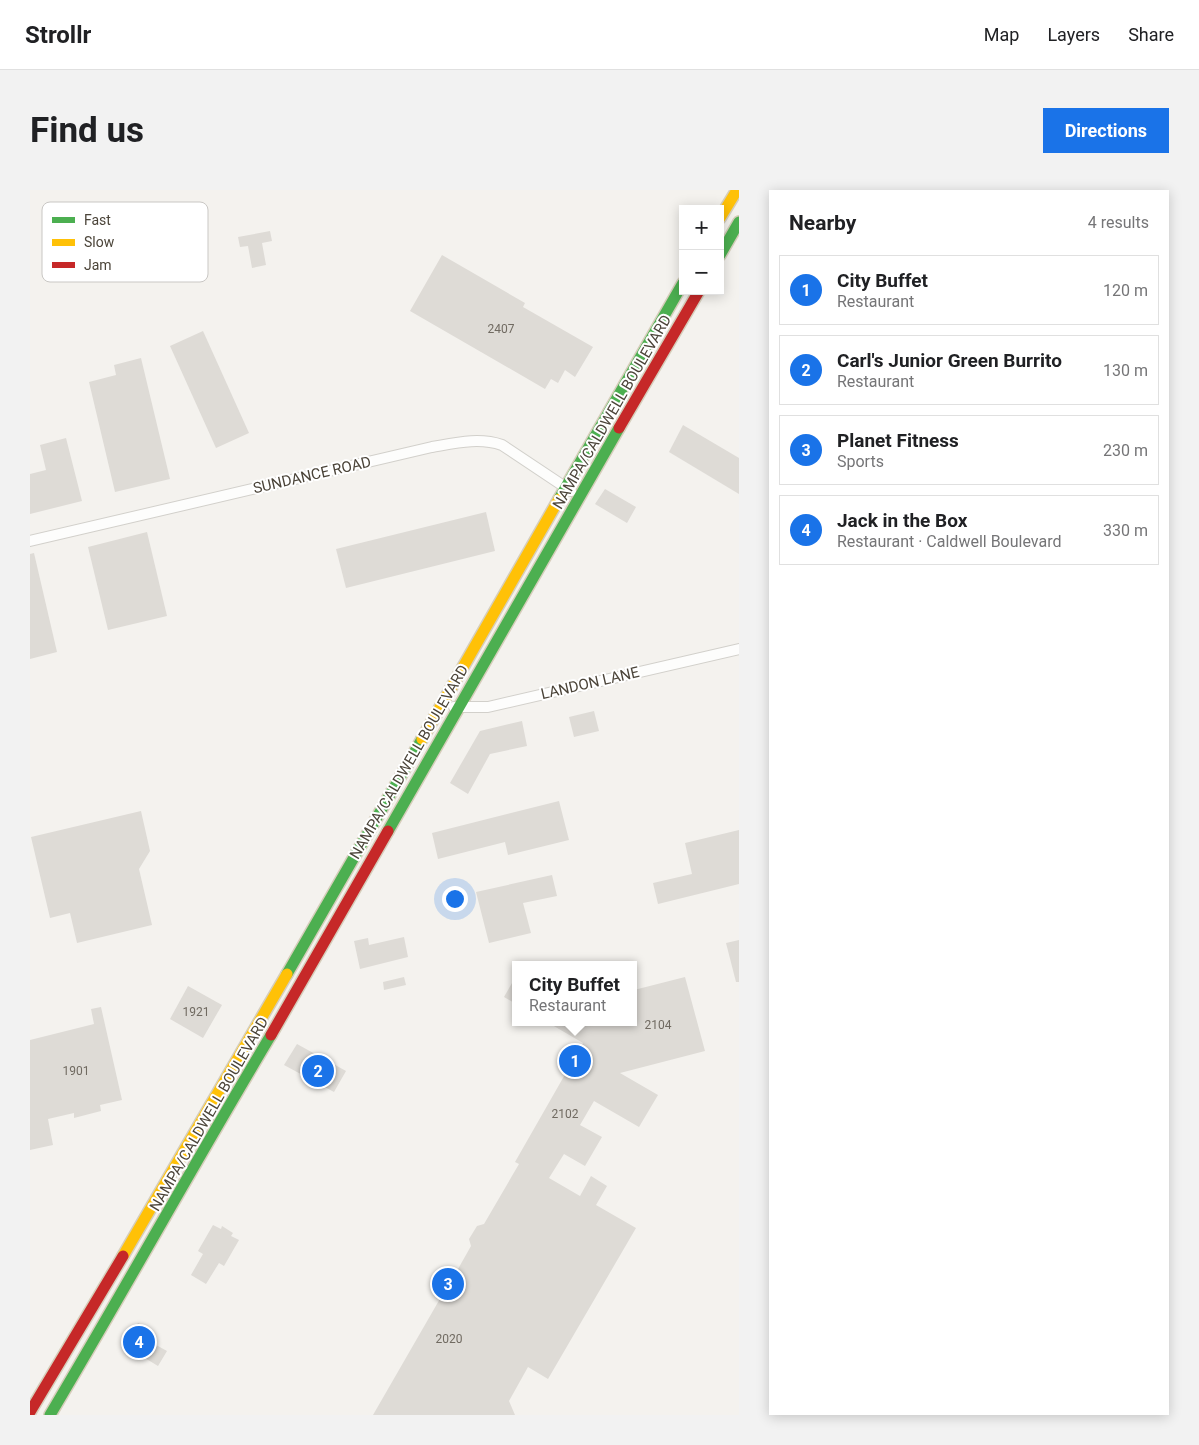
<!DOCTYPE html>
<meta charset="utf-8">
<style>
body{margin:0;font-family:Roboto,sans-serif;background:#f2f2f2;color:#202124}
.controls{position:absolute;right:15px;top:15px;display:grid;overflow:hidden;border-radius:0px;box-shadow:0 2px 12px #0003}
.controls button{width:45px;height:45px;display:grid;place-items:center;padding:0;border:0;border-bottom:1px solid #e0e0e0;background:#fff;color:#202124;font:25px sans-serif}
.you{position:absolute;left:424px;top:708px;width:18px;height:18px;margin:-12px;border:4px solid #fff;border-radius:50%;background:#1a73e8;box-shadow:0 0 0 8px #1a73e833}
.badge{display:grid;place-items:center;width:32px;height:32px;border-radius:50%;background:#1a73e8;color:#fff;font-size:16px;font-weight:700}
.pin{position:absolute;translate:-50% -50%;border:2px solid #fff;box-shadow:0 1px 5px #0006}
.popup{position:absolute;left:482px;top:771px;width:125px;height:65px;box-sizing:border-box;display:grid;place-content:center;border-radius:0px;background:#fff;filter:drop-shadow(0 1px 4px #0005);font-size:16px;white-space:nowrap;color:#757577}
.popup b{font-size:19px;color:#202124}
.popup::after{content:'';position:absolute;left:50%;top:100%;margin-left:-10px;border:10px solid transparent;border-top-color:#fff}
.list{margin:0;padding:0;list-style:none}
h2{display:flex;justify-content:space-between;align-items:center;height:65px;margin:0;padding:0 20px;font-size:21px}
h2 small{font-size:16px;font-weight:400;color:#757577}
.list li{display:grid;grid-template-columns:32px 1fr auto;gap:15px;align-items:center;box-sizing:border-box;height:70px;margin:0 10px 10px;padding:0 10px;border:1px solid #e0e0e0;border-radius:0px}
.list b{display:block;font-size:19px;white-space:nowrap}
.list p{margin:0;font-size:16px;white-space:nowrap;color:#757577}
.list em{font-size:16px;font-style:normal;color:#757577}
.map{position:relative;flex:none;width:709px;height:1225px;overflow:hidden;border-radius:0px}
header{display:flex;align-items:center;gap:30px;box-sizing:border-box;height:70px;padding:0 25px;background:#fff;border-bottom:1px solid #e0e0e0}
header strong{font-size:24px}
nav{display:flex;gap:28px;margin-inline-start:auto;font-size:18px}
.intro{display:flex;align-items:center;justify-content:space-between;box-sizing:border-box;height:120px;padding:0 30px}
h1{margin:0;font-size:35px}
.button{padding:12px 22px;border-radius:0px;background:#1a73e8;color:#fff;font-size:18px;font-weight:700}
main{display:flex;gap:30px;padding:0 30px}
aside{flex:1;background:#fff;border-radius:0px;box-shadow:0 2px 12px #0003}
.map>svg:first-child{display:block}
</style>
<header>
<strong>Strollr</strong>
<nav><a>Map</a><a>Layers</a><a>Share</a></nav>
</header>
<div class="intro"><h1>Find us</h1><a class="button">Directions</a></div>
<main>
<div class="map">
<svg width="709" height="1225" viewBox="0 0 709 1225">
<rect width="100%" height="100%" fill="#f4f2ee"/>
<!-- building -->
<g fill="#dedbd6">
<polygon points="240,41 242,51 232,53 236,75 222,78 218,56 210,57 208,47"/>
<polygon points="412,65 495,113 493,117 563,157 545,187 535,180 528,193 521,189 515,199 380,121"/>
<polygon points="173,141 219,243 186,258 140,156"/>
<polygon points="111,168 140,289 85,302 59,192 86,185 84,175"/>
<polygon points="653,235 709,268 709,304 639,262"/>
<polygon points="36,248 52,311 0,324 0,284 16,280 10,255"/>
<polygon points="575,299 606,317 597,333 565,314"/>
<polygon points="456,322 465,361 316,398 306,359"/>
<polygon points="117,342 137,426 78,440 58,357"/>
<polygon points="4,363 27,462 0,469 0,364"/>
<polygon points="564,521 569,541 544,547 539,527"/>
<polygon points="492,531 497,556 460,564 438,604 420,593 450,541"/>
<polygon points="529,611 539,650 478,665 475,652 408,669 402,643"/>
<polygon points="111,621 120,661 109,679 122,735 47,753 40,723 20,728 1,647"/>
<polygon points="709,640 709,694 628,714 623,693 662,684 655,653"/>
<polygon points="522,685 527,706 493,713 501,743 459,753 446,702"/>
<polygon points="374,747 378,767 330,779 324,751 338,748 339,755"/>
<polygon points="709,750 709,792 706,792 696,753"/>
<polygon points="486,786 486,814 474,807"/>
<polygon points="374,787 376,795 354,800 353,792"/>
<polygon points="655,787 675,861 590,883 628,905 609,937 564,911 550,935 572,947 555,976 534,964 519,988 550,1006 561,986 577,996 566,1015 606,1038 518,1189 498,1177 479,1211 485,1225 343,1225 411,1107 410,1100 420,1081 428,1079 441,1056 439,1049 447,1036 454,1034 489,974 485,972 553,853 517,832 604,832 604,800"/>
<polygon points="158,796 192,815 173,848 140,829"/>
<polygon points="71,817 92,910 70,915 71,921 44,928 44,923 18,929 23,955 0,960 0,850 64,834 61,819"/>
<polygon points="267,854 316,881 304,902 254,875"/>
<polygon points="183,1035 191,1039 192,1036 203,1043 201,1046 209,1050 194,1076 189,1073 176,1094 161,1085 173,1064 168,1061"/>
<polygon points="108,1133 118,1138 116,1140 121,1143 117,1150 137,1161 128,1176 95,1156"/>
</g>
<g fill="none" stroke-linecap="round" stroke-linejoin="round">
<!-- street casing -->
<g stroke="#d2d0cb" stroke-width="12">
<g id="street">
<path d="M0,351l402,-94c23,-4 47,-10 70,-2l69,46"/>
<polyline points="424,517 458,517 709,459"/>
</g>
</g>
<!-- fast casing -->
<g stroke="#d6cebb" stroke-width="14">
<g id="fast">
<polyline points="690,65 709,32"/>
<polyline points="529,309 653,93"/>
<polyline points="358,641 589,238"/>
<polyline points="257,784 392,549"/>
<path d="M20,1225c75,-126 146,-255 221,-380"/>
</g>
</g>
<!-- slow casing -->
<g stroke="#d6cebb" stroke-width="14">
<g id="slow">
<polyline points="690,28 707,0"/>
<polyline points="392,549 529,309"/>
<polyline points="93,1066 257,784"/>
</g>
</g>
<!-- jam casing -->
<g stroke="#d6cebb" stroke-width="14">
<g id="jam">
<polyline points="589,238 669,101"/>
<polyline points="241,845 358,641"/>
<polyline points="0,1222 93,1066"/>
</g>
</g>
<!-- street -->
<use href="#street" stroke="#fdfdfc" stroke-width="10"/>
<!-- fast -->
<use href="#fast" stroke="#4caf50" stroke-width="11"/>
<!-- slow -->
<use href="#slow" stroke="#ffc107" stroke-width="11"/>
<!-- jam -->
<use href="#jam" stroke="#c62828" stroke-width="11"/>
</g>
<g text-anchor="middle" stroke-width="4" stroke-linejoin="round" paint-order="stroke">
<!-- number labels -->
<g font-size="12" fill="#706a61">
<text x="471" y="143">2407</text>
<text x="166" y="826">1921</text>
<text x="628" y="839">2104</text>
<text x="46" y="885">1901</text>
<text x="535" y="928">2102</text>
<text x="419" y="1153">2020</text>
</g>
<!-- street labels -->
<g font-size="15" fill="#4b4439" stroke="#fff">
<text transform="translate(582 222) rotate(-60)" y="5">NAMPA/CALDWELL BOULEVARD</text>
<text transform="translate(282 285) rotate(-13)" y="5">SUNDANCE ROAD</text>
<text transform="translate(560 493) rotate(-13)" y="5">LANDON LANE</text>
<text transform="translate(379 572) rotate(-60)" y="5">NAMPA/CALDWELL BOULEVARD</text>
<text transform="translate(179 924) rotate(-60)" y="5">NAMPA/CALDWELL BOULEVARD</text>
</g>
</g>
<!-- legend -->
<rect x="12" y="12" width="166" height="80" rx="8" fill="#fff" stroke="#c9c7c4" stroke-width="1"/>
<rect x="22" y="27" width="23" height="6" fill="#4caf50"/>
<rect x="22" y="49" width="23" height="7" fill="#ffc107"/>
<rect x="22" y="72" width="23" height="6" fill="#c62828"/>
<g font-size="14" fill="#4b4439">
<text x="54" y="35">Fast</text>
<text x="54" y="57">Slow</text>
<text x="54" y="80">Jam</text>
</g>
</svg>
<div class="controls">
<button>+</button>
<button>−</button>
</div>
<div class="you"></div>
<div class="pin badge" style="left:545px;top:871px">1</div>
<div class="popup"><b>City Buffet</b>Restaurant</div>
<div class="pin badge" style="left:288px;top:881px">2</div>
<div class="pin badge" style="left:418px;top:1094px">3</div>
<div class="pin badge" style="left:109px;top:1152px">4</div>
</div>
<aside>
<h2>Nearby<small>4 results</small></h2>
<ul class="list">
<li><span class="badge">1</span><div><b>City Buffet</b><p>Restaurant</p></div><em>120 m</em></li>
<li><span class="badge">2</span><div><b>Carl's Junior Green Burrito</b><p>Restaurant</p></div><em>130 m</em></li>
<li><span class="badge">3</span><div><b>Planet Fitness</b><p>Sports</p></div><em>230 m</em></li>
<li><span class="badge">4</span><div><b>Jack in the Box</b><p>Restaurant · Caldwell Boulevard</p></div><em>330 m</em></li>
</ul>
</aside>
</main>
